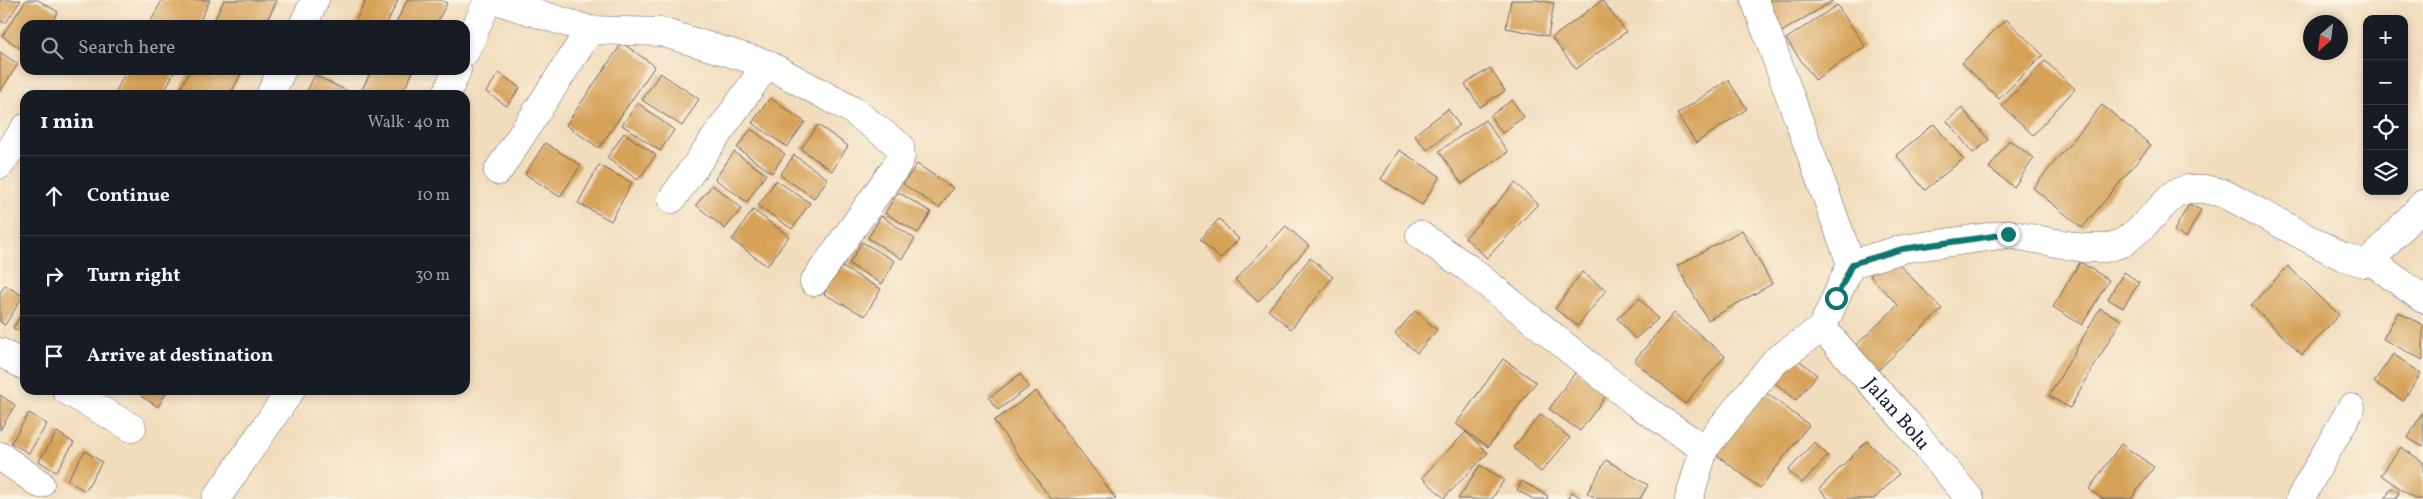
<!DOCTYPE html>
<meta charset="utf-8">
<style>
body{margin:0;font-family:Vollkorn,serif;background:#242831;color:#f1f3f6}
.controls{position:absolute;right:15px;top:15px;display:grid;overflow:hidden;border-radius:10px;box-shadow:0 2px 8px #0003}
.controls button{width:45px;height:45px;display:grid;place-items:center;padding:0;border:0;border-bottom:1px solid #363941;background:#171b24;color:#f1f3f6;font:25px sans-serif}
.compass{position:absolute;left:2303px;top:15px;width:45px;height:45px;border-radius:50%;background:#171b24;box-shadow:0 2px 8px #0003;rotate:208deg}
.stop{position:absolute;width:15px;height:15px;margin:-11px;border:4px solid #0f766e;border-radius:50%;background:#fff}
.stop.end{background:#0f766e;border-color:#fff;box-shadow:0 1px 5px #0008}
.list{margin:0;padding:0;list-style:none}
h2{display:flex;justify-content:space-between;align-items:center;height:65px;margin:0;padding:0 20px;font-size:21px}
h2 small{font-size:16px;font-weight:400;color:#9ea1a6}
.list li{display:grid;grid-template-columns:32px 1fr auto;gap:15px;align-items:center;box-sizing:border-box;height:80px;padding:0 20px;border-top:1px solid #363941}
.list b{display:block;font-size:19px;white-space:nowrap}
.list em{font-size:16px;font-style:normal;color:#9ea1a6}
.icon{flex:none;width:28px;height:28px;fill:none;stroke:currentColor;stroke-width:2;stroke-linecap:round;stroke-linejoin:round}
.map{position:relative;flex:none;width:2423px;height:499px;overflow:hidden}
.search{position:absolute;background:#171b24;box-shadow:0 2px 8px #0003;left:20px;top:20px;width:450px;height:55px;display:flex;align-items:center;gap:12px;box-sizing:border-box;padding:0 18px;border-radius:15px;color:#9ea1a6;font-size:19px}
.panel{position:absolute;background:#171b24;box-shadow:0 2px 8px #0003;left:20px;top:90px;width:450px;height:305px;border-radius:15px}
.map>svg:first-child{display:block}
</style>
<div class="map">
<svg width="2423" height="499" viewBox="0 0 2423 499">
<rect width="100%" height="100%" fill="#fcf5e5"/>
<filter id="ink" filterUnits="userSpaceOnUse"><feTurbulence type="fractalNoise" baseFrequency=".02" numOctaves="2"/><feDisplacementMap in="SourceGraphic" scale="10" xChannelSelector="R" yChannelSelector="G"/><feConvolveMatrix kernelMatrix="1 2 1 2 8 2 1 2 1" color-interpolation-filters="sRGB"/></filter>
<filter id="wash" filterUnits="userSpaceOnUse"><feTurbulence type="fractalNoise" baseFrequency=".0096" numOctaves="4" result="noise"/><feDisplacementMap in="SourceGraphic" scale="20" xChannelSelector="R" yChannelSelector="G"/><feGaussianBlur stdDeviation="1.12" result="paint"/><feColorMatrix in="noise" values="0 0 0 0 0 0 0 0 0 0 0 0 0 0 0 0 0 1.4 0 .05"/><feComposite in="paint" operator="in"/></filter>
<g filter="url(#wash)">
<rect width="100%" height="100%" fill="#f1dcbb"/>
<g id="blocks">
<!-- building -->
<g fill="#d6a259">
<polygon points="0,0 21,0 5,24 0,20"/>
<polygon points="26,0 38,0 58,12 50,25 25,25 25,51 2,36"/>
<polygon points="162,0 210,0 198,25 149,25"/>
<polygon points="224,0 277,0 265,25 212,25"/>
<polygon points="366,0 398,0 386,25 354,25"/>
<polygon points="407,0 440,0 447,3 436,25 395,25"/>
<polygon points="1511,0 1537,0 1554,3 1548,36 1506,28"/>
<polygon points="1602,0 1626,32 1576,69 1552,38"/>
<polygon points="1766,0 1834,0 1780,33"/>
<polygon points="1837,5 1865,46 1815,80 1786,39"/>
<polygon points="2006,19 2043,55 1999,99 1962,63"/>
<polygon points="622,43 655,66 599,148 566,125"/>
<polygon points="0,52 18,64 0,92"/>
<polygon points="2045,61 2075,89 2033,135 2002,106"/>
<polygon points="1490,68 1505,91 1480,107 1465,84"/>
<polygon points="127,70 175,70 163,95 114,95"/>
<polygon points="190,70 243,70 230,95 177,95"/>
<polygon points="372,70 414,70 401,95 363,95 360,93"/>
<polygon points="499,73 520,88 507,106 486,92"/>
<polygon points="660,73 699,99 682,126 642,100"/>
<polygon points="315,75 355,95 305,95"/>
<polygon points="1728,80 1747,109 1696,143 1677,114"/>
<polygon points="770,98 805,122 787,147 752,123"/>
<polygon points="1512,100 1524,117 1502,133 1490,116"/>
<polygon points="638,103 674,130 660,151 622,125"/>
<polygon points="2102,105 2151,145 2082,228 2033,188"/>
<polygon points="1962,108 1989,140 1973,153 1947,121"/>
<polygon points="1448,109 1459,125 1427,150 1414,135"/>
<polygon points="1485,120 1508,152 1462,184 1439,151"/>
<polygon points="1934,124 1963,159 1925,190 1896,155"/>
<polygon points="818,125 848,146 832,171 801,149"/>
<polygon points="751,129 785,154 772,173 737,148"/>
<polygon points="624,133 656,155 638,180 607,158"/>
<polygon points="2009,140 2034,158 2014,187 1989,168"/>
<polygon points="545,143 581,165 560,197 525,174"/>
<polygon points="1399,150 1440,176 1422,205 1381,179"/>
<polygon points="734,152 766,174 747,202 715,179"/>
<polygon points="794,155 828,179 814,198 780,175"/>
<polygon points="917,164 953,188 939,208 903,184"/>
<polygon points="599,165 632,183 611,221 578,203"/>
<polygon points="776,180 810,203 792,229 758,206"/>
<polygon points="1515,183 1538,204 1487,258 1465,238"/>
<polygon points="712,185 742,208 725,229 696,205"/>
<polygon points="898,192 931,212 918,233 885,213"/>
<polygon points="2189,204 2201,210 2186,238 2174,231"/>
<polygon points="753,210 789,236 767,266 732,240"/>
<polygon points="881,216 915,239 902,259 868,238"/>
<polygon points="1219,219 1239,239 1220,259 1200,239"/>
<polygon points="1286,226 1309,246 1258,302 1235,280"/>
<polygon points="1742,230 1772,284 1708,320 1677,266"/>
<polygon points="862,242 895,261 882,284 849,264"/>
<polygon points="1891,256 1942,309 1874,374 1851,350 1898,305 1870,276"/>
<polygon points="1310,258 1333,277 1291,329 1268,310"/>
<polygon points="2080,262 2109,280 2082,325 2053,307"/>
<polygon points="840,266 881,289 865,316 824,294"/>
<polygon points="2288,266 2339,315 2302,355 2251,305"/>
<polygon points="1582,272 1606,290 1578,326 1555,309"/>
<polygon points="2124,272 2139,282 2123,308 2108,299"/>
<polygon points="5,285 23,296 5,325 0,322 0,293"/>
<polygon points="1640,298 1658,319 1635,339 1617,318"/>
<polygon points="2100,308 2121,320 2070,408 2049,396"/>
<polygon points="25,309 25,335 13,328"/>
<polygon points="1415,311 1437,330 1417,353 1395,334"/>
<polygon points="2398,312 2423,325 2423,360 2383,339"/>
<polygon points="1674,313 1725,356 1685,404 1634,361"/>
<polygon points="2393,354 2421,373 2403,401 2374,382"/>
<polygon points="1795,357 1817,375 1796,400 1774,382"/>
<polygon points="1503,359 1536,382 1488,447 1456,424"/>
<polygon points="1577,370 1609,392 1580,431 1549,409"/>
<polygon points="1020,374 1029,387 998,410 989,398"/>
<polygon points="1761,389 1809,425 1760,488 1713,452"/>
<polygon points="144,390 168,390 158,407 141,396"/>
<polygon points="1036,391 1116,499 1051,499 994,421"/>
<polygon points="0,395 15,405 0,430"/>
<polygon points="2423,411 2423,447 2408,438"/>
<polygon points="29,413 47,424 29,453 11,443"/>
<polygon points="1541,414 1570,438 1541,472 1513,448"/>
<polygon points="57,432 74,443 56,472 39,461"/>
<polygon points="1466,432 1488,453 1444,498 1422,477"/>
<polygon points="1867,441 1899,474 1874,499 1829,499 1819,489"/>
<polygon points="1814,442 1828,456 1802,483 1788,471"/>
<polygon points="2121,444 2154,467 2131,499 2103,499 2089,489"/>
<polygon points="2401,447 2423,462 2423,499 2415,499 2381,475"/>
<polygon points="85,451 102,462 85,491 67,480"/>
<polygon points="1606,460 1648,485 1640,499 1598,499 1587,493"/>
<polygon points="1480,465 1504,480 1492,499 1458,499"/>
<polygon points="1522,481 1548,496 1547,499 1533,499 1517,490"/>
<polygon points="2391,488 2399,492 2396,499 2385,499"/>
<polygon points="1572,492 1583,499 1567,499"/>
</g>
</g>
</g>
<g filter="url(#ink)">
<use href="#blocks" fill-opacity="0" stroke="#6a6368" stroke-width="1"/>
<g fill="none" stroke-linecap="round" stroke-linejoin="round">
<!-- minor casing -->
<g stroke="#6a6368" stroke-width="29">
<g id="minor">
<polyline points="495,0 590,30 661,32 767,64 852,110 900,146 901,157 895,168 814,282"/>
<polyline points="303,25 315,0"/>
<polyline points="465,52 488,0"/>
<polyline points="270,95 282,70"/>
<polyline points="446,95 457,70"/>
<polyline points="0,165 25,128"/>
<polyline points="498,171 590,30"/>
<polyline points="672,199 767,64"/>
<polyline points="1420,235 1468,268 1636,403 1704,449"/>
<polyline points="2371,261 2423,299"/>
<polyline points="1851,264 1902,249 2008,234 2083,248 2105,248 2123,243 2142,227 2175,193 2188,189 2204,189 2223,193 2341,256 2364,263 2371,261 2423,204"/>
<path id="s1" d="M1822,328l84,94 64,77"/>
<polyline points="0,352 25,366"/>
<polyline points="66,390 132,428"/>
<polyline points="0,456 40,484"/>
<polyline points="216,499 291,390"/>
<polyline points="1689,499 1704,449 1775,361 1822,328 1851,264 1755,0"/>
<polyline points="2300,499 2351,408"/>
</g>
</g>
<!-- minor -->
<use href="#minor" stroke="#fff" stroke-width="28"/>
</g>
</g>
<g fill="none" stroke-linecap="round" stroke-linejoin="round" filter="url(#ink)">
<!-- route -->
<polyline stroke="#0f766e" stroke-width="6" points="1836,298 1852,264 1902,249 2008,234"/>
</g>
<g text-anchor="middle" stroke-width="4" stroke-linejoin="round" paint-order="stroke">
<!-- street labels -->
<g font-size="20" fill="#22223b" stroke="#fcf5e5">
<text dy="7" stroke="none"><textPath href="#s1" startOffset="114">Jalan Bolu</textPath></text>
</g>
</g>
</svg>
<div class="controls">
<button>+</button>
<button>−</button>
<button><svg class="icon" aria-label="locate" viewBox="0 0 24 24"><circle cx="12" cy="12" r="6"/><path d="M12 2v4M12 18v4M2 12h4M18 12h4"/></svg></button>
<button><svg class="icon" aria-label="layers" viewBox="0 0 24 24"><path d="M12 4l9 5-9 5-9-5zM3 14l9 5 9-5"/></svg></button>
</div>
<svg class="compass" viewBox="-18 -18 36 36"><path d="M0-13l5 13h-10z" fill="#e53935"/><path d="M0 13l5-13h-10z" fill="#9ea1a6"/></svg>
<div class="stop" style="left:1836px;top:298px"></div>
<div class="stop end" style="left:2008px;top:234px"></div>
<div class="search"><svg class="icon" aria-label="search" viewBox="0 0 24 24"><circle cx="10" cy="10" r="6"/><path d="M15 15l6 6"/></svg>Search here</div>
<section class="panel">
<h2>1 min<small>Walk · 40 m</small></h2>
<ul class="list">
<li><svg class="icon" aria-label="ahead" viewBox="0 0 24 24"><path d="M12 20V5M6 11l6-6 6 6"/></svg><div><b>Continue</b></div><em>10 m</em></li>
<li><svg class="icon" aria-label="right" viewBox="0 0 24 24"><path d="M7 20v-9h11M14 6l5 5-5 5"/></svg><div><b>Turn right</b></div><em>30 m</em></li>
<li><svg class="icon" aria-label="arrive" viewBox="0 0 24 24"><path d="M6 21V4h12l-3 4 3 4H6"/></svg><div><b>Arrive at destination</b></div></li>
</ul>
</section>
</div>
